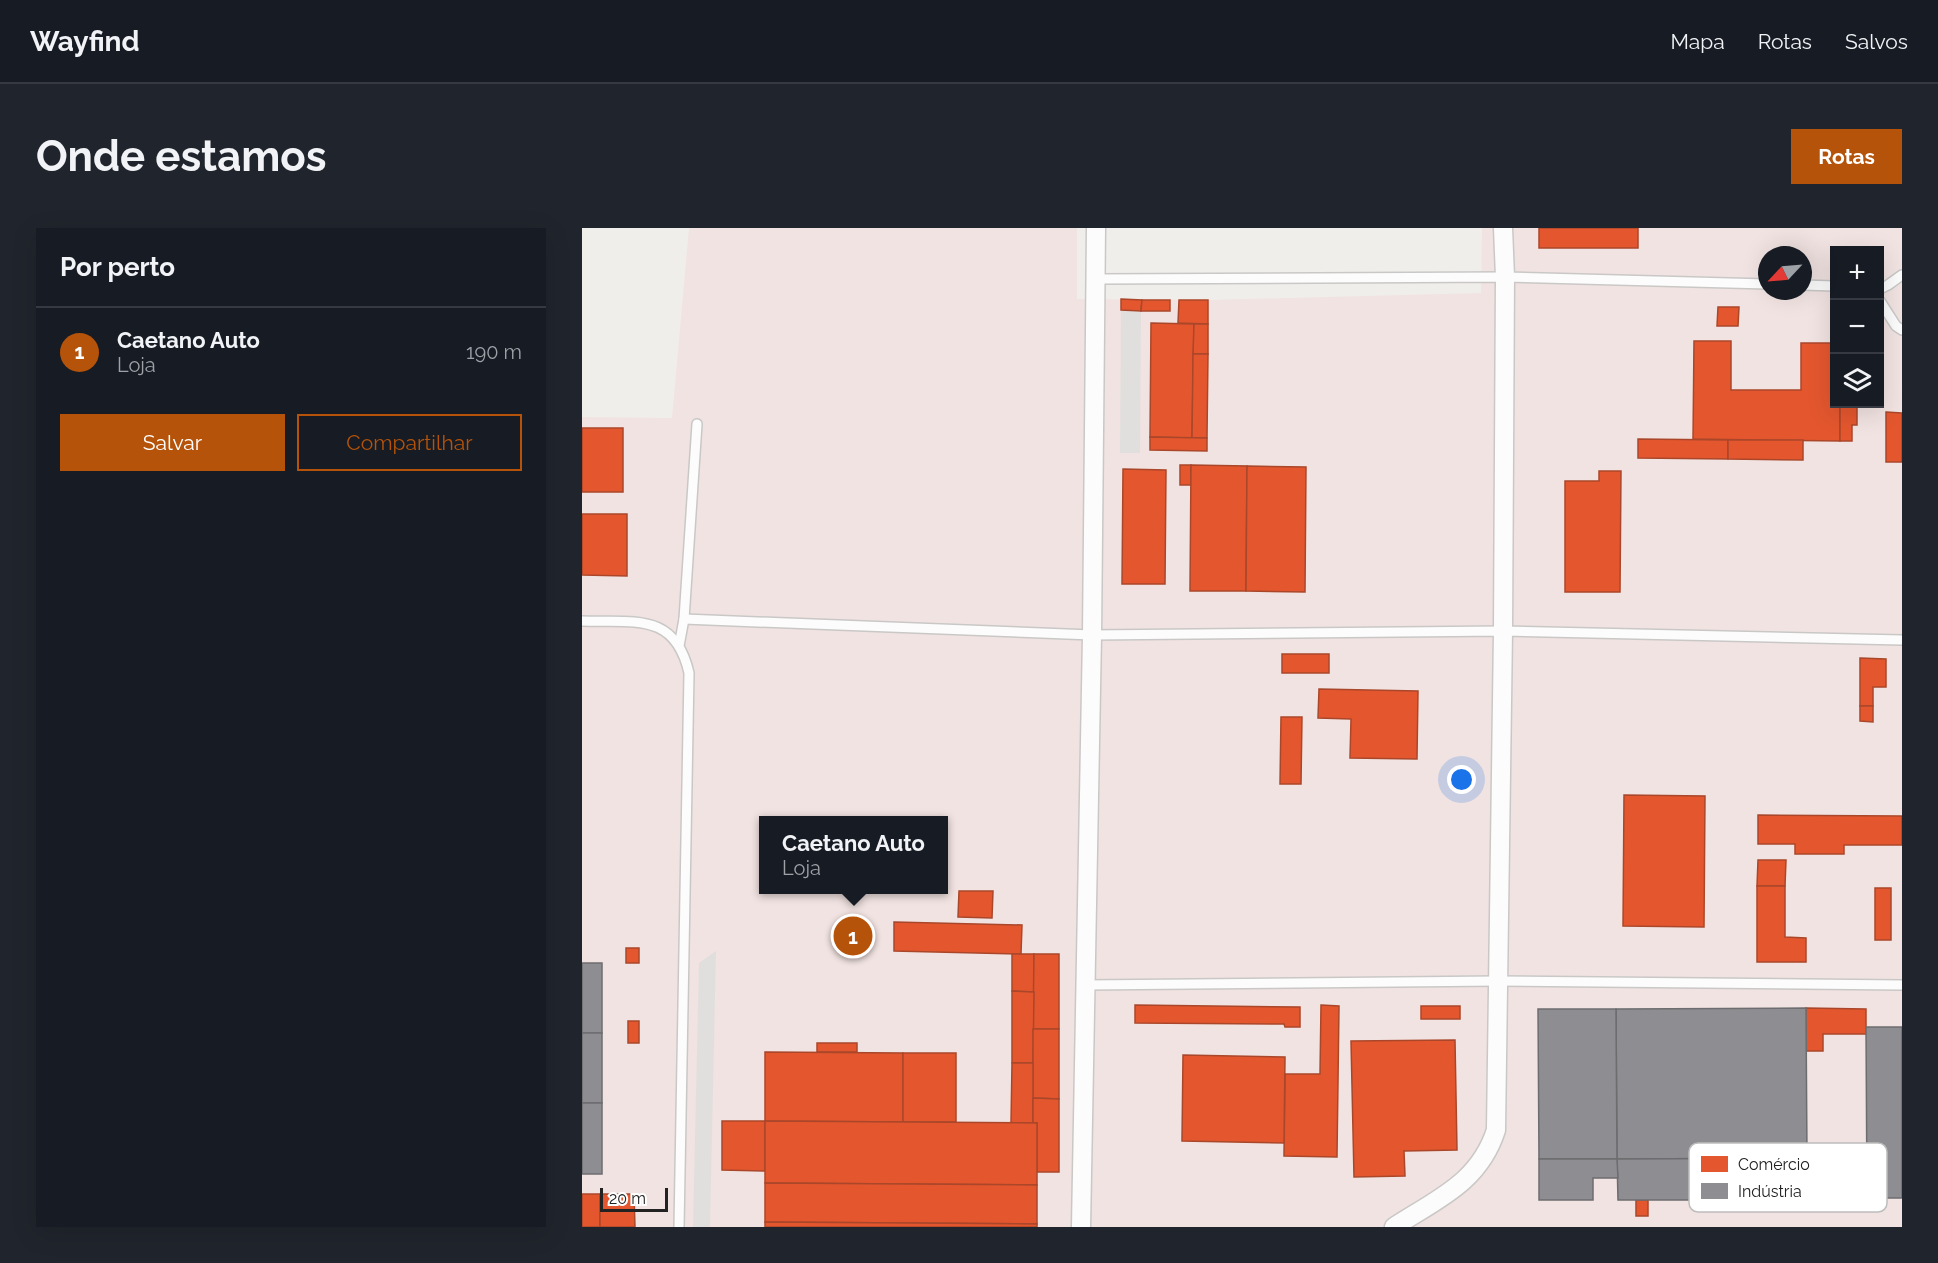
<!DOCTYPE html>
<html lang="pt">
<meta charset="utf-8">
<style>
body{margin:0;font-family:Raleway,sans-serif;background:#20242c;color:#f1f3f6}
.controls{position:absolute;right:18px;top:18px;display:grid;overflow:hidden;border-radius:0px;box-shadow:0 6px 24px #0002}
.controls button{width:54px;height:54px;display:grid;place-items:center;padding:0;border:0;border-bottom:2px solid #363941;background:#171b24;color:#f1f3f6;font:30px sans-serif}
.compass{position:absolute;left:1176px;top:18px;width:54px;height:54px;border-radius:50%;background:#171b24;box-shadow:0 6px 24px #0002;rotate:244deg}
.scale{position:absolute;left:18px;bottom:15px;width:68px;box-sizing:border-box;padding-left:6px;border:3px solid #222;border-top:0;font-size:16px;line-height:21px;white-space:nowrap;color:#222;-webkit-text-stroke:4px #fff;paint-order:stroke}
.you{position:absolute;left:880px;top:552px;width:21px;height:21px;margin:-15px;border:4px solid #fff;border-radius:50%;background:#1a73e8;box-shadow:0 0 0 9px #1a73e833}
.badge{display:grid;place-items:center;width:39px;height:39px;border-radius:50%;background:#b45309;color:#fff;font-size:20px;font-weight:700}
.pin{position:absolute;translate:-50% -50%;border:3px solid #fff;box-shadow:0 2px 6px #0006}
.popup{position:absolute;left:177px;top:588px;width:189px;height:78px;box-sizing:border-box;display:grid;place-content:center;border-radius:0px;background:#171b24;filter:drop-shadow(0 2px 4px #0005);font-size:20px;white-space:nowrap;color:#9ea1a6}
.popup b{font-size:22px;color:#f1f3f6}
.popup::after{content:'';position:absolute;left:50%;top:100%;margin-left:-12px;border:12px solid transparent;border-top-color:#171b24}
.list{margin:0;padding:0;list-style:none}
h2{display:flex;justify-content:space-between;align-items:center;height:78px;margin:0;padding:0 24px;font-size:26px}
h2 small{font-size:20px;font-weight:400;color:#9ea1a6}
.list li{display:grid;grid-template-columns:39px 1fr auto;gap:18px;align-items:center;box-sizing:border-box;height:90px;padding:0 24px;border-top:2px solid #363941}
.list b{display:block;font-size:22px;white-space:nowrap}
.list p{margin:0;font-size:20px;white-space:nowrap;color:#9ea1a6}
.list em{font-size:20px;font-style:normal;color:#9ea1a6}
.actions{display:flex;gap:12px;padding:18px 24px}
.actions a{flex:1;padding:14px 0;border:2px solid #b45309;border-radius:0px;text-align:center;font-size:21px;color:#b45309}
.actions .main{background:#b45309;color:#fff}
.icon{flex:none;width:33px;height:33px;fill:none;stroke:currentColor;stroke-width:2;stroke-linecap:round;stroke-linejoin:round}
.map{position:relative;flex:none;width:1320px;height:999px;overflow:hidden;border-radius:0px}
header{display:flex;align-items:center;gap:36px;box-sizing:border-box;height:84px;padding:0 30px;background:#171b24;border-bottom:2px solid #363941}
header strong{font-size:28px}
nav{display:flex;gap:33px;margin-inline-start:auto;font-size:21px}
.intro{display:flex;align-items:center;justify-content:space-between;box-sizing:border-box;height:144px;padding:0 36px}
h1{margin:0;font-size:42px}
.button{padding:15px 27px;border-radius:0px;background:#b45309;color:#fff;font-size:21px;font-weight:700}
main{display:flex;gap:36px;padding:0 36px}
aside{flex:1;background:#171b24;border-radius:0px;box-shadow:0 6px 24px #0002}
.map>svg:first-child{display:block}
</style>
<header>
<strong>Wayfind</strong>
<nav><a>Mapa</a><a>Rotas</a><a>Salvos</a></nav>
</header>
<div class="intro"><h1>Onde estamos</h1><a class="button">Rotas</a></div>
<main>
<aside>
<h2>Por perto<small></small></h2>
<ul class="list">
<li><span class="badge">1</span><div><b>Caetano Auto</b><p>Loja</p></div><em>190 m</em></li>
</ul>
<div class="actions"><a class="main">Salvar</a><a>Compartilhar</a></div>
</aside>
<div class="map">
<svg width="1320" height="999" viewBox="0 0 1320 999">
<rect width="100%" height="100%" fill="#f0eeeb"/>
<!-- commercial -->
<path fill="#f1e3e1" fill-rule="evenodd" d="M107,0h388v71l131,1 273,-7 1,-65h420v999h-1320v-810l90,1zM1252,22h46v154h-46zM1185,27h36v36h-36zM181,592h180v70h-180z"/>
<!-- parking -->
<g fill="#e0dfde">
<polygon points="539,82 559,83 558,225 538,225"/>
<polygon points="134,723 128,999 111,999 117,735"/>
</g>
<!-- shops -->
<g fill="#e4572e" stroke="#aa472a" stroke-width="1.5">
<rect x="957" y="0" width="99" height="20"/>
<polygon points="539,71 560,72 559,83 539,82"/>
<polygon points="560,72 588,72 588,83 559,83"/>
<polygon points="597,72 626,72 626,96 596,95"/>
<polygon points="1136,79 1157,79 1156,98 1135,98"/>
<polygon points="569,95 612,96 610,210 568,209"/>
<polygon points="612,96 626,96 626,126 611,126"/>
<polygon points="1112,113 1149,113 1149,162 1219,162 1219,115 1252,115 1252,176 1258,176 1258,213 1111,211"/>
<polygon points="611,126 626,126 625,210 610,210"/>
<polygon points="1258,176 1275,176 1275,197 1270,197 1270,213 1258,213"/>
<polygon points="1304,184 1320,185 1320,234 1304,234"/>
<rect x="0" y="200" width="41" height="64"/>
<polygon points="568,209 625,210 625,223 568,222"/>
<polygon points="1056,211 1146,212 1146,231 1056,230"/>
<polygon points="1146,212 1221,212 1221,232 1146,231"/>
<rect x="598" y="237" width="11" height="20"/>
<polygon points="609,237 665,238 664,363 608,363"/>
<polygon points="665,238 724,239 723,364 664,363"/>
<polygon points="541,241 584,242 583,356 540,356"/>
<polygon points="1017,243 1039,243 1038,364 983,364 983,253 1017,253"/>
<polygon points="0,286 45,286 45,348 0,347"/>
<rect x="700" y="426" width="47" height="19"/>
<polygon points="1278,430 1304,431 1304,459 1291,459 1291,478 1278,478"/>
<polygon points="737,461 836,463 835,531 768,530 769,491 736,490"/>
<polygon points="1278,478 1291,478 1291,494 1278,493"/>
<polygon points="699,489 720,489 719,556 698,556"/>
<polygon points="1042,567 1123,568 1122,699 1041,698"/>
<polygon points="1176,587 1320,588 1320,617 1262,617 1262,626 1213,626 1213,616 1176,616"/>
<polygon points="1176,632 1204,632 1203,658 1175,658"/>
<polygon points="1175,658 1203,658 1203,709 1224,710 1224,734 1175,734"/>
<rect x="1293" y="660" width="16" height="52"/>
<polygon points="377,663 411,663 410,690 376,689"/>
<polygon points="312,694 440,697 439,726 312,723"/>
<rect x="44" y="720" width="13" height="15"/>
<polygon points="430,726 452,726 452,764 430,763"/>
<polygon points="452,726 477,726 477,801 451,801"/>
<polygon points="430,763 452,764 451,835 430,835"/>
<polygon points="553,777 718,779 718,799 703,799 702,796 553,795"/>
<polygon points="739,777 757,778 755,929 702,928 703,846 738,846"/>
<rect x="839" y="778" width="39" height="13"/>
<polygon points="1224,780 1284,781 1284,806 1241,806 1241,823 1224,823"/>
<rect x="46" y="793" width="11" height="22"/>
<polygon points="451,801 477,801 477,871 451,870"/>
<polygon points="873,812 875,922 822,923 823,948 772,949 769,813"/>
<rect x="235" y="815" width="40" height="9"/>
<polygon points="183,824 321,825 321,894 183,893"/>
<rect x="321" y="825" width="53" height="69"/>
<polygon points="601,827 703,829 702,915 600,913"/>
<polygon points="430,835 451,835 451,895 429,895"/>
<polygon points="451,870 477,871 477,944 455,944 455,895 451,895"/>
<polygon points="140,893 183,893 183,943 140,942"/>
<polygon points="183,893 455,895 455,957 183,955"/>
<polygon points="183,955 455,957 455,996 183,994"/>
<rect x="0" y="966" width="18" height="33"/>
<polygon points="18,966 52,966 53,999 18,999"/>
<rect x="1054" y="972" width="12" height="16"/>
<polygon points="183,994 455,996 455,999 183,999"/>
</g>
<!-- industry -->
<g fill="#8d8d92" stroke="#6d6d70" stroke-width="1.5">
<rect x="0" y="735" width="20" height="70"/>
<polygon points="1224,780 1225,930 1035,931 1034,781"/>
<polygon points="956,781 1034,781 1035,931 957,931"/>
<polygon points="1284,799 1320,799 1320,970 1285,970"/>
<rect x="0" y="805" width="20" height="70"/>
<rect x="0" y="875" width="20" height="71"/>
<polygon points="1225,930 1225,972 1036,972 1035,931"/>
<polygon points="957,931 1035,931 1036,950 1011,950 1011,972 957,972"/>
</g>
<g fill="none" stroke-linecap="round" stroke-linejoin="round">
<!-- lane casing -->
<g stroke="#c9c8c7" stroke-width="12">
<g id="lane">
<polyline points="515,51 923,49 1185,56"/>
<polyline points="1221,57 1252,58"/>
<polyline points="1298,61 1306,57 1320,47"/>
<polyline points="1298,73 1314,98 1320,102"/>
<polyline points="102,391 510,407 921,403 1320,412"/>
<path d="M0,393c51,2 93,-10 107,52l-10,554"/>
<polyline points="97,418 102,391 115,196"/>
<polyline points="504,757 916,753 1320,757"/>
</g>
</g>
<!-- street casing -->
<g stroke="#c9c8c7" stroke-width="21">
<g id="street">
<polyline points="499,999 510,407 514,0"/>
<path d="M812,999c43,-28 85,-44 102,-97l7,-499 2,-354 -2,-49"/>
</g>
</g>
<!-- lane -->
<use href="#lane" stroke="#fdfcfc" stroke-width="9"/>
<!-- street -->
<use href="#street" stroke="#fdfcfc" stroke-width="18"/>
</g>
<!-- legend -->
<rect x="1107" y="915" width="198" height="69" rx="9" fill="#fff" stroke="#bdbdbd" stroke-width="1.5"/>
<rect x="1119" y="928" width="27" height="16" fill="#e4572e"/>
<rect x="1119" y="955" width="27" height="16" fill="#8d8d92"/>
<g font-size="16" fill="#222">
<text x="1156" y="942">Comércio</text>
<text x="1156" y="969">Indústria</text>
</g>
</svg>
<div class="controls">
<button>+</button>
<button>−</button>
<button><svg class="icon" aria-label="layers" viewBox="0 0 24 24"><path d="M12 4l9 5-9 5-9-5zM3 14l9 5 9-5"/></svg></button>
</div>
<svg class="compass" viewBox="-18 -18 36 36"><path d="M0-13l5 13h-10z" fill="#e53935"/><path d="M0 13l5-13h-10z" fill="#9ea1a6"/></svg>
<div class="scale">20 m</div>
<div class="you"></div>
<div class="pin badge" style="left:271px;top:708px">1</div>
<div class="popup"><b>Caetano Auto</b>Loja</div>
</div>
</main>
